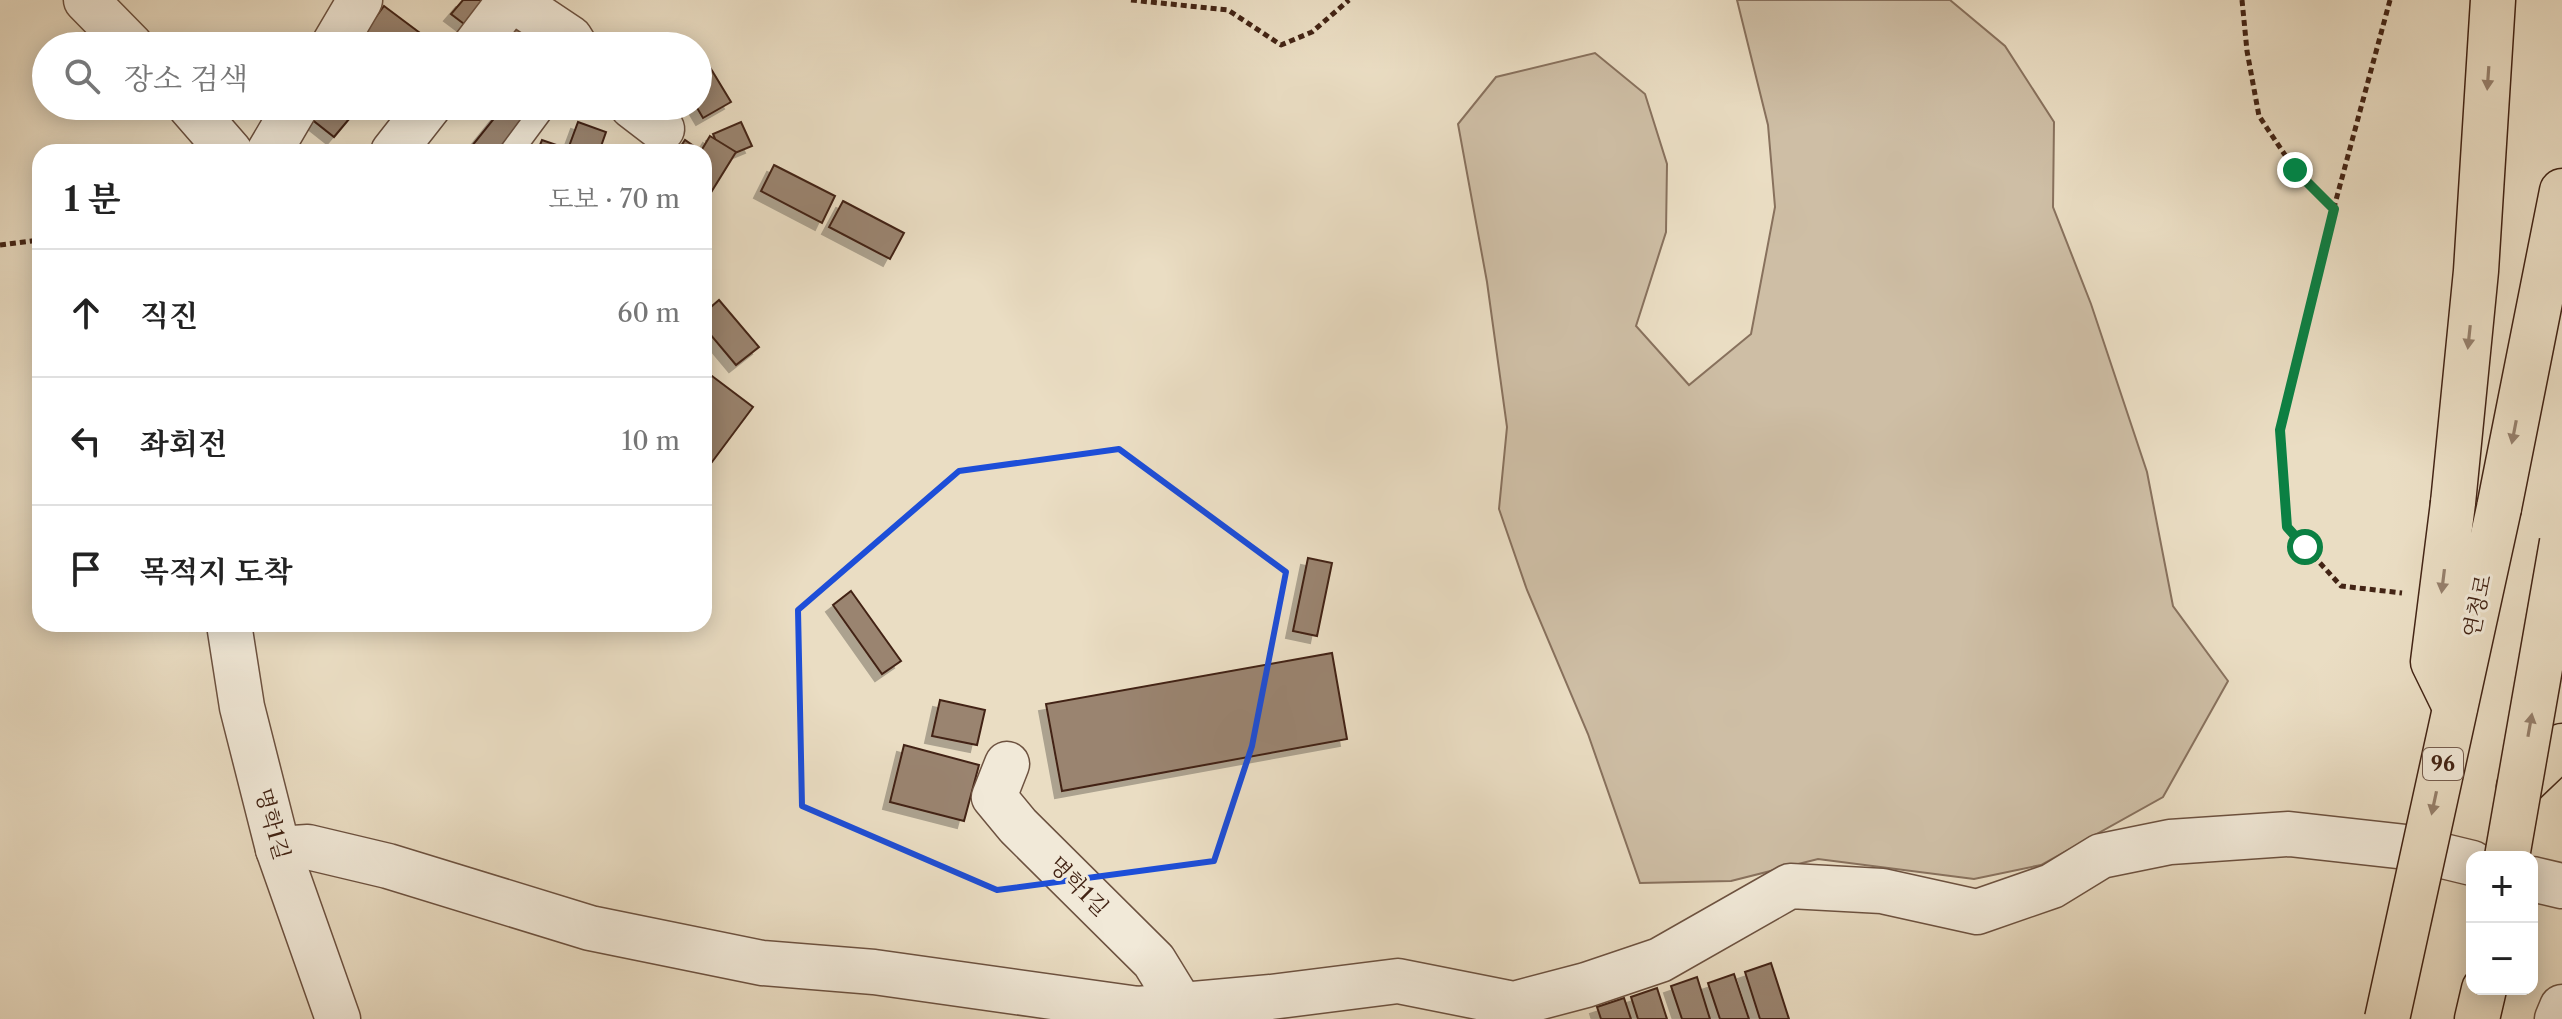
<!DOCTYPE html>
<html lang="ko">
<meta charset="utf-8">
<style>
body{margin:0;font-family:"Libre Caslon Text","Noto Serif KR",serif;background:#f6f6f6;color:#222}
.controls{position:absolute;right:24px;bottom:24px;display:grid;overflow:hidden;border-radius:16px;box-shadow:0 4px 20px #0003}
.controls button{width:72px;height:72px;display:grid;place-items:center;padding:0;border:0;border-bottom:2px solid #e0e0e0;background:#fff;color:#222;font:40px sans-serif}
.stop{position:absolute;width:24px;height:24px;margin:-18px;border:6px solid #0b8043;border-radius:50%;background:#fff}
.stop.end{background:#0b8043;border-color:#fff;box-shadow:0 2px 8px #0008}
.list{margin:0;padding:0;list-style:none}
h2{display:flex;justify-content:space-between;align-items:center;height:104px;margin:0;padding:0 32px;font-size:34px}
h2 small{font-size:26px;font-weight:400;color:#767676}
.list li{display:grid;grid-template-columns:52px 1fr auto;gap:24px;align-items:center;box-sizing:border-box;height:128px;padding:0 32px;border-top:2px solid #e0e0e0}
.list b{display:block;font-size:30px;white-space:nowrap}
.list em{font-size:26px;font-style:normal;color:#767676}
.icon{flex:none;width:44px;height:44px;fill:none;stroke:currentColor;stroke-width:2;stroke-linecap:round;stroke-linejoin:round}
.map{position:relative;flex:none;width:2562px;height:1019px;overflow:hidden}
.search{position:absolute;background:#fff;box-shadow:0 4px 20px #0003;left:32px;top:32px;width:680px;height:88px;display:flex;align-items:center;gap:20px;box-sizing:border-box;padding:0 28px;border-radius:44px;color:#767676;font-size:30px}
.panel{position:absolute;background:#fff;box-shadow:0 4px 20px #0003;left:32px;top:144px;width:680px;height:488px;border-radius:24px}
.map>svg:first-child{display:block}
</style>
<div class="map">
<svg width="2562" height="1019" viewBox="0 0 2562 1019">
<defs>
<filter id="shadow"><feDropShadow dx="-7" dy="7" stdDeviation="0" flood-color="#0004"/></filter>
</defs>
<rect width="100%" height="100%" fill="#eaddc3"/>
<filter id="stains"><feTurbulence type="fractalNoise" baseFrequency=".0025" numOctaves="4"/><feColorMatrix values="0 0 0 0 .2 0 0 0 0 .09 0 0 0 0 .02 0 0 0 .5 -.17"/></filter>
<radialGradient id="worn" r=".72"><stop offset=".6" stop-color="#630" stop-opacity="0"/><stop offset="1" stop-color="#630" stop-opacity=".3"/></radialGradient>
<!-- green -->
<polygon fill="#cebea5" stroke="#88715d" stroke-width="2" points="1737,0 1950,0 2005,46 2054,122 2053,207 2091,304 2147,472 2173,606 2228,681 2163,797 2041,865 1974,879 1818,859 1731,881 1640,883 1588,734 1527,590 1499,509 1507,427 1487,282 1458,124 1496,77 1595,53 1645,94 1667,164 1666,232 1636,326 1689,385 1751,334 1775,207 1768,125"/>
<!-- building -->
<g fill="#9a846f" stroke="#432415" stroke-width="2" filter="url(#shadow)">
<polygon points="463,0 491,0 468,27 451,14"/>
<polygon points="384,6 424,36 417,46 365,46 358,41"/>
<polygon points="511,12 557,46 487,46"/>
<polygon points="708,64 731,102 703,118 696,106 698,106 698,70"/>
<polygon points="320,106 360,106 334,137 310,118"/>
<polygon points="504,106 511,106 528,119 502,152 467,152"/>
<polygon points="578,122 606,132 599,152 537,152 542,140 568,149"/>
<polygon points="741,122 752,146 723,158 713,134"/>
<polygon points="710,136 736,152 710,194 704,190 704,152 677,152 685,140 701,151"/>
<polygon points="774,165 835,196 822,223 761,191"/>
<polygon points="843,201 904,233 890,259 829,227"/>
<polygon points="719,300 759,347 736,365 704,327 704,313"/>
<polygon points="708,373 753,407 712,462 704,457 704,378"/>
<polygon points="1308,558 1332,563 1317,636 1293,631"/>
<polygon points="851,591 901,661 882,674 833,605"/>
<polygon points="1332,653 1347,739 1062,791 1046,704"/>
<polygon points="940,700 985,710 977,745 932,736"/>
<polygon points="904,745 979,765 964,821 890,802"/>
<polygon points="1771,963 1789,1019 1760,1019 1745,972"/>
<polygon points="1734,974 1749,1019 1720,1019 1708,983"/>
<polygon points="1697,977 1710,1019 1682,1019 1671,986"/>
<polygon points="1657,988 1667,1019 1638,1019 1631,997"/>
<polygon points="1624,998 1631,1019 1601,1019 1597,1007"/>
</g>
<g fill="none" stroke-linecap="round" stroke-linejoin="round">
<!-- lane casing -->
<g stroke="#6d5240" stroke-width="25">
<polyline id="lane" points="511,152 545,106"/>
</g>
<!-- street casing -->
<g stroke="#6d5240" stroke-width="47">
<g id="street">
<polyline points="86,0 131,46"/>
<polyline points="513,0 570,38 575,46"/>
<polyline points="333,46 360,0"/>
<polyline points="475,46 510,0"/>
<polyline points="190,106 230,152"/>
<polyline points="632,106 662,129"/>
<polyline points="269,152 296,106"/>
<polyline points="393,152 429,106"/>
<polyline points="229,624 242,707 278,849 338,1019"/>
<polyline points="1007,764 994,797 1018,826 1154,961 1181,1005"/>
<polyline points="278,849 308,847 388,866 590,928 762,963 874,972 1138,1009 1271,997 1398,981 1514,1004 1586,985 1660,960 1790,886 1882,891 1977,912 2052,886 2101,856 2170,842 2289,834 2406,847 2472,863"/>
<polyline points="2532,879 2562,886"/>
<polyline points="2557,1019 2562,1007"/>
</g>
</g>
<!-- highway casing -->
<g stroke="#432415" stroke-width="47">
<g id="highway">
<polyline points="2453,503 2476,271 2493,0"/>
<polyline points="2499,508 2562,191"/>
<polyline points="2519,787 2562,746"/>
<polyline points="2477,1019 2484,989"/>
</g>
</g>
<!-- path -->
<g stroke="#432415" stroke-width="5" stroke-dasharray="6 4" stroke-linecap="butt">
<polyline points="1131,0 1228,10 1281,45 1312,32 1349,0"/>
<polyline points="2242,0 2247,51 2259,116 2295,170 2333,208"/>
<polyline points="2390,0 2329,226 2280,430 2287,527 2341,586 2402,593"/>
<polyline points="0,245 40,240"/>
</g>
<!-- lane -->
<use href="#lane" stroke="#f1e9d8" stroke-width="22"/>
<!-- street -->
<use href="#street" stroke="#f1e9d8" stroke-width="44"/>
<!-- highway -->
<use href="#highway" stroke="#eaddc3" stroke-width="44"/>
<!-- highway-bridge casing -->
<g stroke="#432415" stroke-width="47" stroke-linecap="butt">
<g id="highway-bridge">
<polyline points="2453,503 2433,662 2455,707"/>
<polyline points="2507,857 2562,542"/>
<polyline points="2387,1019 2499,508"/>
</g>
</g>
<!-- highway-bridge -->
<use href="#highway-bridge" stroke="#eaddc3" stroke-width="44"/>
</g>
<!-- one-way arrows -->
<defs><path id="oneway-solid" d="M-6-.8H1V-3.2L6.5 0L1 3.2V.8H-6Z" transform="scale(2)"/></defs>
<g fill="#96806c">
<use href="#oneway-solid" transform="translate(2488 78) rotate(94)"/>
<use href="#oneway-solid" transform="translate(2469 337) rotate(96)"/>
<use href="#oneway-solid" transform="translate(2514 432) rotate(101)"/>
<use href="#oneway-solid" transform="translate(2443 581) rotate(97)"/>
<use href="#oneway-solid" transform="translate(2530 725) rotate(-80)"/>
<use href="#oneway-solid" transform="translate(2434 803) rotate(102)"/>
</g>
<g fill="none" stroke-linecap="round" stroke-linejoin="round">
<!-- route -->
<polyline stroke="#0b8043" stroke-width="10" points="2295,170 2334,209 2280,430 2287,527 2305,547"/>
</g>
<!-- marked area -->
<path fill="none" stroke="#1d4ed8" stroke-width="6" stroke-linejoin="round" d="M1119,449l167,123 -34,174 -38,115 -217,29 -195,-84 -4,-196 161,-139z"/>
<g text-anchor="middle" stroke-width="6" stroke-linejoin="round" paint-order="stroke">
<!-- shield labels -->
<rect fill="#f1e9d8" stroke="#775f50" stroke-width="2" x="2423" y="748" width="40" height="32" rx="6"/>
<g font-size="20" font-weight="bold" fill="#432415">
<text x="2443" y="771">96</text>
</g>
<!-- street labels -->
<g font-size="22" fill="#432415" stroke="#f1e9d8">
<text transform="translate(2477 606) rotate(-78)" y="8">연청로</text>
<text transform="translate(273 824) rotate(74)" y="8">명학1길</text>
<text transform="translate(1079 886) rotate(45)" y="8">명학1길</text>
</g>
</g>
<rect width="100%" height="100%" filter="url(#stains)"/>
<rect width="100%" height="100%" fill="url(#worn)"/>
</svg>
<div class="controls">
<button>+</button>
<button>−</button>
</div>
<div class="stop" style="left:2305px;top:547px"></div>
<div class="stop end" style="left:2295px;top:170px"></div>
<div class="search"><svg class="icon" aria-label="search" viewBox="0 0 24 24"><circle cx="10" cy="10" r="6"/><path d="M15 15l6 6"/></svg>장소 검색</div>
<section class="panel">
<h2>1 분<small>도보 · 70 m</small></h2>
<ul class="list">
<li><svg class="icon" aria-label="ahead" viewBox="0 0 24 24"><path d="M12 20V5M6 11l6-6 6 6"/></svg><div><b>직진</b></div><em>60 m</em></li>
<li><svg class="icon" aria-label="left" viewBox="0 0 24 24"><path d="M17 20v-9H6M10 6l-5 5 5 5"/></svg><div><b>좌회전</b></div><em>10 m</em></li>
<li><svg class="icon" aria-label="arrive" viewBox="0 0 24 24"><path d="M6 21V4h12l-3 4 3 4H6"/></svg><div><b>목적지 도착</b></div></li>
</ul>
</section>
</div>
